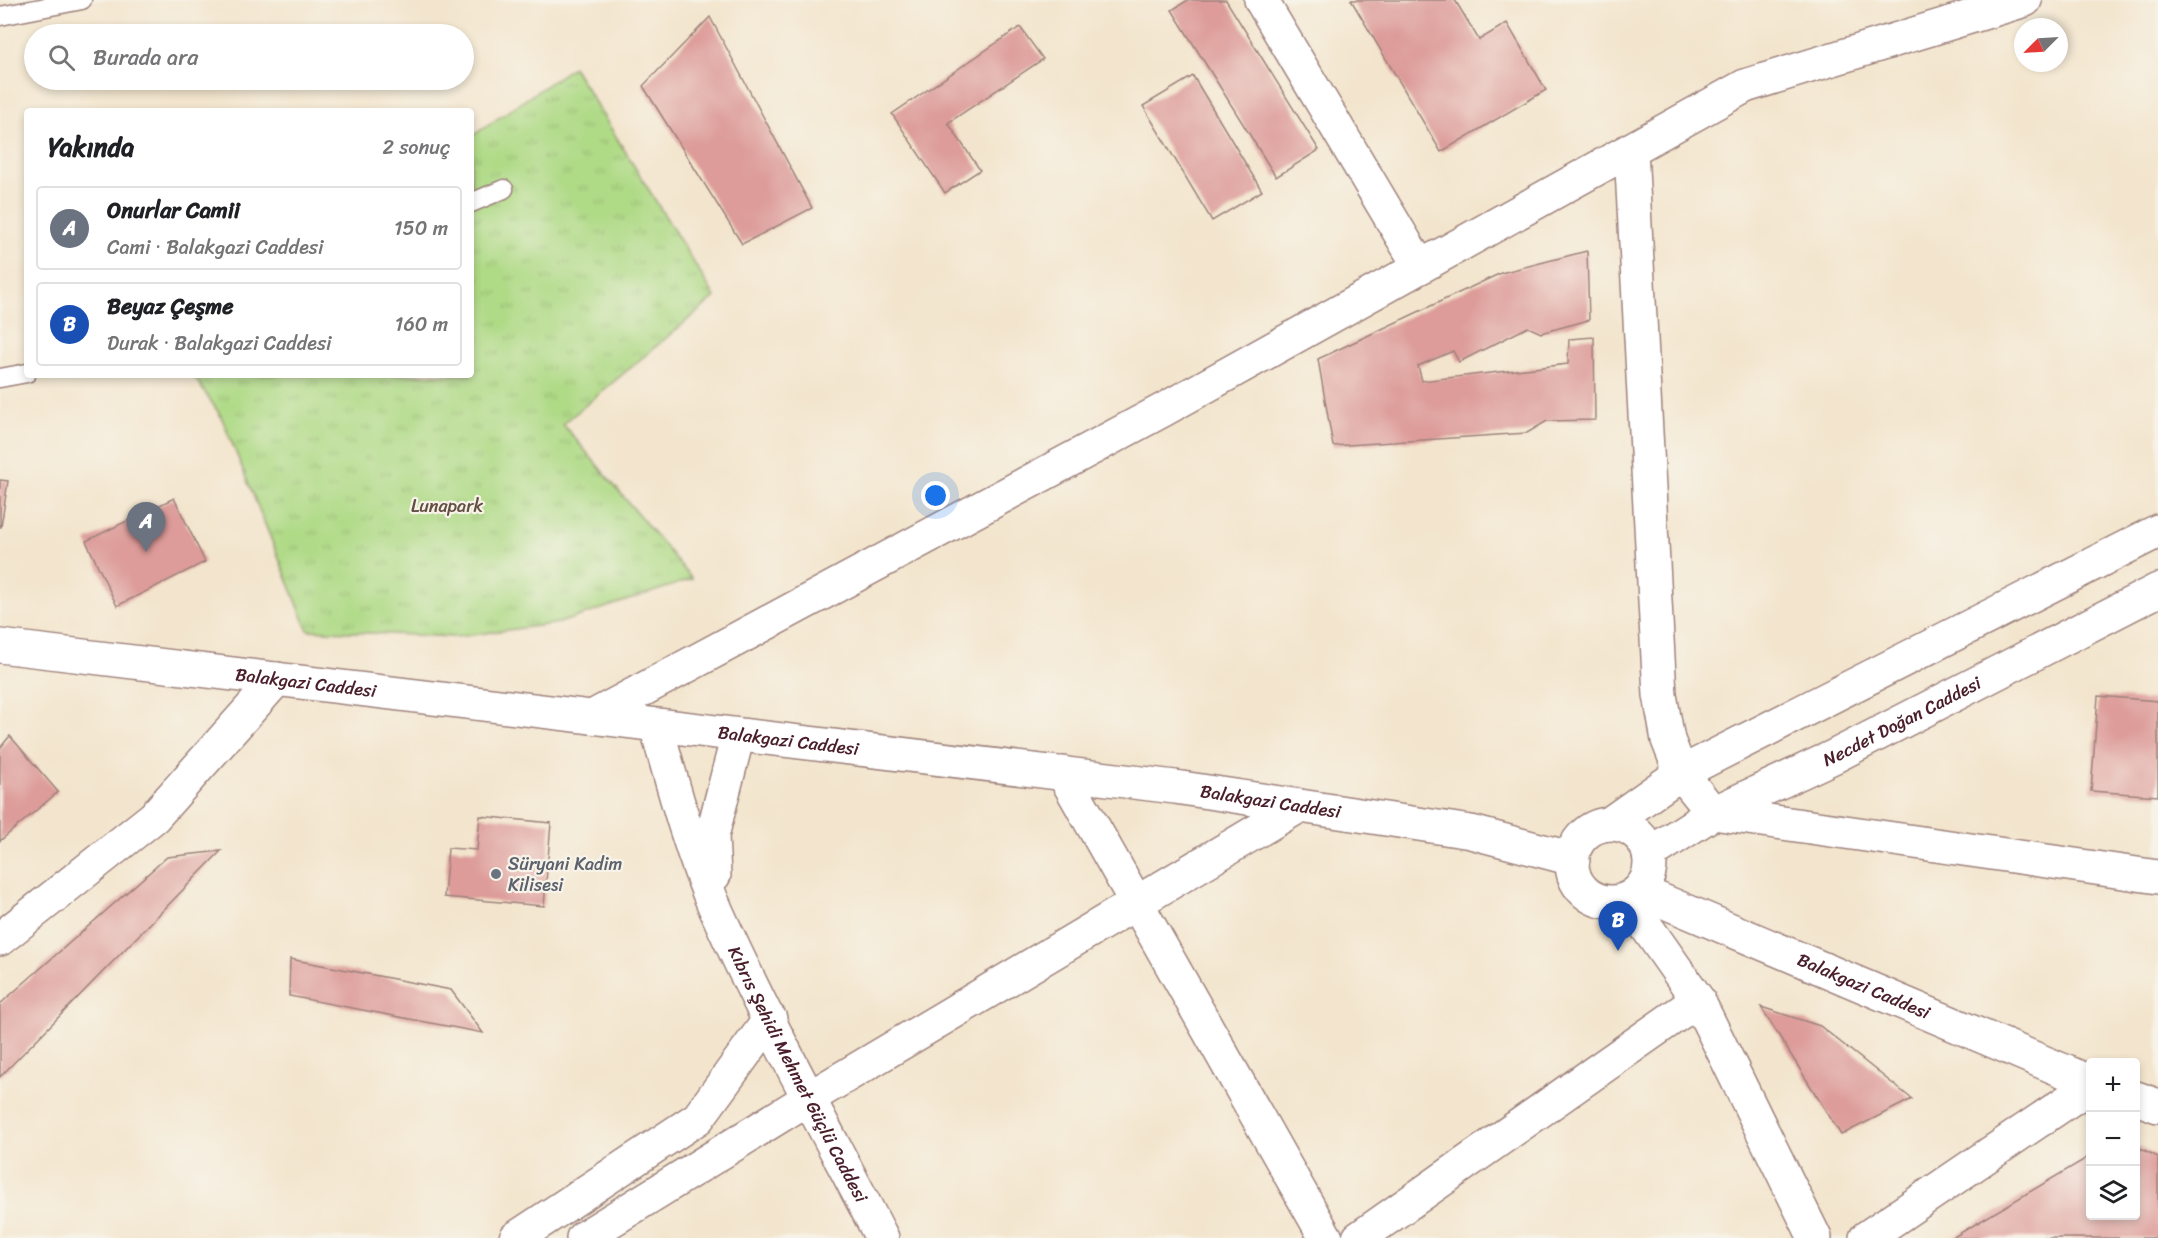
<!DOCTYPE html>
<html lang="tr">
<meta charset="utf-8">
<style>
body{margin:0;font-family:Sriracha,sans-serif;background:#f6f6f6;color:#202124}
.controls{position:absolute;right:18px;bottom:18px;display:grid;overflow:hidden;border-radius:6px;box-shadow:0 3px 9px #0003}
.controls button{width:54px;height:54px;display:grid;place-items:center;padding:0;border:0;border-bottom:2px solid #e0e0e0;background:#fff;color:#202124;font:30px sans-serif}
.compass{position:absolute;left:2014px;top:18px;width:54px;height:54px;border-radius:50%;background:#fff;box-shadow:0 3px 9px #0003;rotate:246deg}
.you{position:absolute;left:936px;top:496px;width:21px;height:21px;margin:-15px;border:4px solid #fff;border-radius:50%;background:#1a73e8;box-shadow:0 0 0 9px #1a73e833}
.badge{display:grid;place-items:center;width:39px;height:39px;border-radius:50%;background:#1a73e8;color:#fff;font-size:20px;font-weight:700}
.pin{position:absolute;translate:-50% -50px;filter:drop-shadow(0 2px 3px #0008)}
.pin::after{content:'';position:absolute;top:32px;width:21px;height:18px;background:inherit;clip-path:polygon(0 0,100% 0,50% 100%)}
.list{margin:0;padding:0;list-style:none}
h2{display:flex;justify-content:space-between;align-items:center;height:78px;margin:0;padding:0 24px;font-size:26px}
h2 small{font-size:20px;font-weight:400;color:#757577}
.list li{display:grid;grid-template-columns:39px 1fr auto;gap:18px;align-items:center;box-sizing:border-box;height:84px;margin:0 12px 12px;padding:0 12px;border:2px solid #e0e0e0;border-radius:6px}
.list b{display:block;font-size:22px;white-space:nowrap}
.list p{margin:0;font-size:20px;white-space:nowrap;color:#757577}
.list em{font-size:20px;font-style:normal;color:#757577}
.icon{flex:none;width:33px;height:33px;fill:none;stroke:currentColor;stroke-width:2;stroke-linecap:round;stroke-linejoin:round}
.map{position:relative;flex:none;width:2158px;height:1238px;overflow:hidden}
.search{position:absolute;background:#fff;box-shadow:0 3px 9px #0003;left:24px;top:24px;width:450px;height:66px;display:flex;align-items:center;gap:15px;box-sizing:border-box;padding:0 21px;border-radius:33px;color:#757577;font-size:22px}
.panel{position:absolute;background:#fff;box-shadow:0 3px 9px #0003;left:24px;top:108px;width:450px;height:270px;border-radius:6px}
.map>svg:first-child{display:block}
</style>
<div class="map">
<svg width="2158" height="1238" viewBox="0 0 2158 1238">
<defs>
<pattern id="grass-tufts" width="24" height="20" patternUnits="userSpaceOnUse" patternTransform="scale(1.5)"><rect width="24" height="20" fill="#afda86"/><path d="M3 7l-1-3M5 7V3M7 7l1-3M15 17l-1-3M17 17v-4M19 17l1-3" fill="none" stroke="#98bb74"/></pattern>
</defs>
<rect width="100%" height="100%" fill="#f7f3e8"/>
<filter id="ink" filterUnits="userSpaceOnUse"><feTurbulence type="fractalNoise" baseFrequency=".0167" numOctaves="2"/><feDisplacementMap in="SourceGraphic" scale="12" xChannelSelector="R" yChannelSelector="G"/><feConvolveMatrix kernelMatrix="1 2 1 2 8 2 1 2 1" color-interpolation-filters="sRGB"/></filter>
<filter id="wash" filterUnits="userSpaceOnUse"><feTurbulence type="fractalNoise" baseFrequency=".008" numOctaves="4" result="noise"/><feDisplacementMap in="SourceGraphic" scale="24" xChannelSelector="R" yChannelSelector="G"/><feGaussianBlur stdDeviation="1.35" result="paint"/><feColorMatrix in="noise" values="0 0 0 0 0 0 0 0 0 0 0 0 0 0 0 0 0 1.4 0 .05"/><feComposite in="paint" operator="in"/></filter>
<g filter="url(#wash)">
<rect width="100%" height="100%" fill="#f3e5cd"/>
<!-- grass -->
<polygon fill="url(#grass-tufts)" stroke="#7c7c58" stroke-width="1.5" points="573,67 715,297 563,424 692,579 559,623 456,637 308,630 221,416 193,375 471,375 471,137"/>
<g id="blocks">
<!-- building -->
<g fill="#dd9b99">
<polygon points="1188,0 1226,0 1319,150 1276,177 1172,10"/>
<polygon points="1351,0 1455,0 1479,40 1507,23 1546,90 1441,152"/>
<polygon points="710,17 812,208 742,244 643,86"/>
<polygon points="1020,27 1043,59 948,123 980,170 945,193 892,114"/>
<polygon points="1193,76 1262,191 1212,221 1143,106"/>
<polygon points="1587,251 1589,320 1541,333 1528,327 1459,362 1453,351 1418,366 1422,381 1568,364 1569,339 1594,337 1595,420 1547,421 1527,433 1333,446 1318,359 1501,273"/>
<polygon points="0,480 8,481 1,527 0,527"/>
<polygon points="174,498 205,562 117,606 86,541"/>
<polygon points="2098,696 2158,701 2158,796 2091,791"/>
<polygon points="10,736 58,792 0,841 0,748"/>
<polygon points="480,816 551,823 544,906 444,897 448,848 477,850"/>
<polygon points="221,851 0,1077 0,1004 167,857"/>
<polygon points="290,959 451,990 483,1033 289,996"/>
<polygon points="1761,1007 1820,1026 1912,1099 1841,1135"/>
<polygon points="2136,1146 2158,1157 2158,1236 2154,1238 1952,1238 2090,1156 2090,1216 2136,1216"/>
</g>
</g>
</g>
<g filter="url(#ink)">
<use href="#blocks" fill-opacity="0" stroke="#9e827c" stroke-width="1.5"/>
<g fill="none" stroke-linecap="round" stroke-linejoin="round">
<!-- service casing -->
<g stroke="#9e827c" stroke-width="21">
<g id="service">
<polyline points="0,16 82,0"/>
<polyline points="471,203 504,189"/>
<polyline points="0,378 27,373"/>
</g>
</g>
<!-- minor casing -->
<g stroke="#9e827c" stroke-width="36">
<g id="minor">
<polyline points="1261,0 1420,267"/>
<polyline points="1631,150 1660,695 1668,740 1681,773 1713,813 2158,877"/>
<polyline points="592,717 1163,410 1745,86 2025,0"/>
<polyline points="1063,773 1326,1238"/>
<polyline points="1627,899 1698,1000 1815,1238"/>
<polyline points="0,939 154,817 277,679"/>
<polyline points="516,1238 698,1118 770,1019"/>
<polyline points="583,1238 809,1098 1299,806"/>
<polyline points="1359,1238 1698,1000"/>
<polyline points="1866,1238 2090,1086"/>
</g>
</g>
<!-- tertiary casing -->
<g stroke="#9e827c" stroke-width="36">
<g id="tertiary">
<path id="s1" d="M656,725c17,61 35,129 61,187 50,111 109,218 165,326"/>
<polyline points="714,875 712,836 738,735"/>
</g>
</g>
<!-- secondary casing -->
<g stroke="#9e827c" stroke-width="36">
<g id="secondary">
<path id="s2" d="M0,646l1175,141 296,45 102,27"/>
<polyline points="1609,824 1681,773 2158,531"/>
<circle cx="1611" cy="863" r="39"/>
<path id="s3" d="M1649,854l64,-41 120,-56 325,-167"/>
<path id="s4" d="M1639,891l451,191"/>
<polyline points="2136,1098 2158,1106"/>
</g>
</g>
<!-- service -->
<use href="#service" stroke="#fff" stroke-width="18"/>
<!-- minor -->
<use href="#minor" stroke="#fff" stroke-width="33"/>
<!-- tertiary -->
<use href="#tertiary" stroke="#fff" stroke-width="33"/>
<!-- secondary -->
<use href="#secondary" stroke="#fff" stroke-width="33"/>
</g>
</g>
<!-- markers -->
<circle fill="#6b7280" stroke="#f7f3e8" stroke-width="2" cx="496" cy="874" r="6"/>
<g text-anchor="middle" stroke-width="4.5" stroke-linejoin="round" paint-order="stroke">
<!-- park labels -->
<g font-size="18" fill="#634e42" stroke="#f7f3e8">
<text x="447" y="512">Lunapark</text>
</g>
<!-- street labels -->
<g font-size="18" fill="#4a1f2b" stroke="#f7f3e8">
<text dy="6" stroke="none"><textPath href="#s2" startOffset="308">Balakgazi Caddesi</textPath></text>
<text dy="6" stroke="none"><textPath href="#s3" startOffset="286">Necdet Doğan Caddesi</textPath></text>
<text dy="6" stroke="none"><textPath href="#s2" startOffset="794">Balakgazi Caddesi</textPath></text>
<text dy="6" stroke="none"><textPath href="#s2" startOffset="1280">Balakgazi Caddesi</textPath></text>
<text dy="6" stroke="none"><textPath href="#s4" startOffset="244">Balakgazi Caddesi</textPath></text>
<text dy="6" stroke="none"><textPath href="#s1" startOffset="378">Kıbrıs Şehidi Mehmet Güçlü Caddesi</textPath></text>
</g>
<!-- worship labels -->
<g font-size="18" fill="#5b616d" stroke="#f7f3e8" text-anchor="start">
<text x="508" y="870">Süryani Kadim<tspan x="508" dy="21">Kilisesi</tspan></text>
</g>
</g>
</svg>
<div class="controls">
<button>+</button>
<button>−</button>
<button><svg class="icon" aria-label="layers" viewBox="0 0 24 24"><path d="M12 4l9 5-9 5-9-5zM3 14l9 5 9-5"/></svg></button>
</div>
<svg class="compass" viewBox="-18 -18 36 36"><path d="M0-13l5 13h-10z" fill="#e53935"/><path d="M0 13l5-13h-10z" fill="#757577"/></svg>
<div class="you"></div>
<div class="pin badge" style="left:146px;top:552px;background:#6b7280">A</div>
<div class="pin badge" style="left:1618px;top:951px;background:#1a4fb4">B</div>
<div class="search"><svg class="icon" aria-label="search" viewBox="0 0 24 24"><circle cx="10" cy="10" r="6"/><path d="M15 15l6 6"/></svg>Burada ara</div>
<section class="panel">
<h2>Yakında<small>2 sonuç</small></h2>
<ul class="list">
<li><span class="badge" style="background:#6b7280">A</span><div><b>Onurlar Camii</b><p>Cami · Balakgazi Caddesi</p></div><em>150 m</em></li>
<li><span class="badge" style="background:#1a4fb4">B</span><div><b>Beyaz Çeşme</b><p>Durak · Balakgazi Caddesi</p></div><em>160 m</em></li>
</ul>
</section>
</div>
